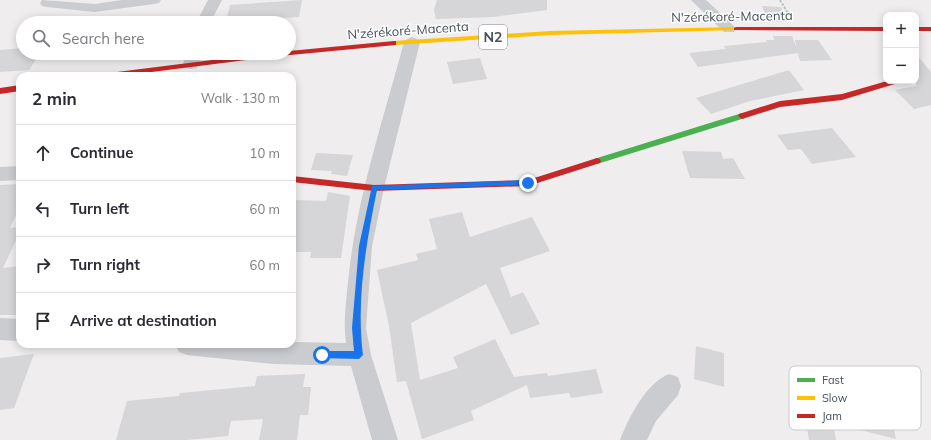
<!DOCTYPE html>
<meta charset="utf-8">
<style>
body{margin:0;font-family:Mulish,sans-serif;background:#f2f2f3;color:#2b2b33}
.controls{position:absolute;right:12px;top:12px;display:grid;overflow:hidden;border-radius:8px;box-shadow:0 2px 10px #0003}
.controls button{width:36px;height:36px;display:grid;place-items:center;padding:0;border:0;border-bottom:1px solid #e1e1e2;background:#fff;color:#2b2b33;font:20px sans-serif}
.stop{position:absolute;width:12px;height:12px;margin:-9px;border:3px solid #1a73e8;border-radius:50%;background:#fff}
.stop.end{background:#1a73e8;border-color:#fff;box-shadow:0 1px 4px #0008}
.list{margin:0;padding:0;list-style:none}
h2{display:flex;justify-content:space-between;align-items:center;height:52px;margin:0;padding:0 16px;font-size:17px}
h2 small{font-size:13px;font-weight:400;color:#7c7c81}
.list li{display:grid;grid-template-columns:26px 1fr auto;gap:12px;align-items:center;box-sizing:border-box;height:56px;padding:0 16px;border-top:1px solid #e1e1e2}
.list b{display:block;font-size:15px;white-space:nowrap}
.list em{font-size:13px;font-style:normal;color:#7c7c81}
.icon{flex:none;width:22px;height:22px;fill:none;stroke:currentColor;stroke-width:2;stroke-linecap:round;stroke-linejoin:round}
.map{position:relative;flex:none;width:931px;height:440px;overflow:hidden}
.search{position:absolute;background:#fff;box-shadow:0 2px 10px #0003;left:16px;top:16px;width:280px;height:44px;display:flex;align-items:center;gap:10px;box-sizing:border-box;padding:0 14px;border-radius:22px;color:#7c7c81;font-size:15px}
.panel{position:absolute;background:#fff;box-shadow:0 2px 10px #0003;left:16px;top:72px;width:280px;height:276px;border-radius:12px}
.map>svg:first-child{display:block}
</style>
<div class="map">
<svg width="931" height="440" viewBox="0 0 931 440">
<rect width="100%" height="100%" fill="#efeded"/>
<!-- building -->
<g fill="#d6d5d7">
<polygon points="302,0 299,17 226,21 230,5"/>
<polygon points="437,0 547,0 547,10 493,17 436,19 434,10"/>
<polygon points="762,6 781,7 787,22 768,22"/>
<polygon points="773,36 792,36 797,48 795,40 818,40 832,60 800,61 798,53 698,67 689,53 726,49 724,46 767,42 766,40 774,40"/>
<polygon points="23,48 23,53 40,53 29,70 0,72 0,50"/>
<polygon points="916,54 931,72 931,105 914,109 895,90 916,86"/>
<polygon points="480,58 487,79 453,84 447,62"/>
<polygon points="789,70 804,90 750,101 711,114 696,98"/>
<polygon points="832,128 856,157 812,164 801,149 788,150 777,135"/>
<polygon points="682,151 721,152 723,159 733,158 745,179 690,178"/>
<polygon points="316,153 353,155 347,176 331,174 332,171 311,170"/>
<polygon points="20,184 20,206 10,228 20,227 20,232 3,268 20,266 20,315 0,315 0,185"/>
<polygon points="328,192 350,196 341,258 310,258 311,252 292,252 292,200 326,201"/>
<polygon points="462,212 470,237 532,217 550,251 500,268 511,297 523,292 540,324 511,335 486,284 411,323 420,380 458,368 453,357 495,339 514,377 547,373 548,376 596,369 603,393 571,398 569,393 530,398 527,385 471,411 474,420 422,439 406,381 397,382 389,326 377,270 418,260 416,254 437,249 429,219"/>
<polygon points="696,346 724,353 724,387 694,379"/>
<polygon points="34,354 14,408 0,410 0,358"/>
<polygon points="799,372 838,382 841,402 891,414 896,439 833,423 836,440 809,440 805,415 803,415"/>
<polygon points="305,374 303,387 311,387 308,415 300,415 297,440 259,440 263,419 231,421 228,436 187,440 116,440 127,401 179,396 180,393 255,386 257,376"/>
</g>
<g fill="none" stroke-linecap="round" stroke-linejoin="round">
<!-- path -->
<polyline stroke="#b5c3bf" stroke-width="2" stroke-dasharray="2.5 1.5" stroke-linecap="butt" points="780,0 789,15"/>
<!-- street -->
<g fill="#cacccf" fill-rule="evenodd">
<polygon points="42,0 95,4 122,0 161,0 159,3 154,4 95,12 47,7 42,6 40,3"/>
<polygon points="208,0 222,0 210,23 196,23"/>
<polygon points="691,0 706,0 734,26 736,29 734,32 724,32"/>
<path d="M412,37l5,2 3,3 -36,146 -12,58 -6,82 5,27 27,85h-26l-21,-74 -77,-2 -87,-9 -8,-3 -4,-8h117v-2l54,1c-3,-20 0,-40 2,-61 8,-82 35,-161 56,-240l3,-3z"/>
<polygon points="186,53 202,53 197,68 191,69 185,68 183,64"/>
<polygon points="20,166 20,180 0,181 0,167"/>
<polygon points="0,318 20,319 20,341 0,340"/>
<path d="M669,374l9,3 3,9 -3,9 -22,26 -9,19h-27c9,-23 26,-57 49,-66z"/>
</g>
<!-- fast -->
<polygon fill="#4caf50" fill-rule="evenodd" points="742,113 746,116 745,118 597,164 593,161 594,159"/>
<!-- slow -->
<polygon fill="#ffc107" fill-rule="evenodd" points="736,27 738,28 738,30 550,35 394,45 391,43 394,41 550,31"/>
<!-- jam -->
<g fill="#c62828" fill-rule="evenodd">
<polygon points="736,27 886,27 886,31 734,30 734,28"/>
<rect x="916" y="27" width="15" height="4"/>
<polygon points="394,41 396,41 396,45 269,57 120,76 97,76 101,74 267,53 289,53 289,51"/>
<polygon points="887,81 899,81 898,83 842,100 780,107 742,119 738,116 739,114 780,101 842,94"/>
<polygon points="20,85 20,91 0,94 0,88"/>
<polygon points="597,158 600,159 601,161 600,163 528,186 374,191 292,182 292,176 374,185 528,180"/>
</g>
</g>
<!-- route -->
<path fill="#1a73e8" d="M528,180l3,3 -3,2 -151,5c-11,54 -21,110 -14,165l-4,4 -40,-1v-6l3,-1h32l-2,-23 7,-82 13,-60z"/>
<g text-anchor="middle" stroke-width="3" stroke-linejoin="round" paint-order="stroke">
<!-- far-street labels -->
<g font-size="13" fill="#44505b" stroke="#fff">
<text transform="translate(732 16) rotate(-1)" y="5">N'zérékoré-Macenta</text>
<text transform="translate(408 30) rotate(-4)" y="5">N'zérékoré-Macenta</text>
</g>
<!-- shield labels -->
<rect fill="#fff" stroke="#7c848c" stroke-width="1" x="479" y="25" width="28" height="24" rx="3"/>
<g font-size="14" font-weight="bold" fill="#44505b">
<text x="493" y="42">N2</text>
</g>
</g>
<!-- legend -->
<rect x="789" y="366" width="132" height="64" rx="6" fill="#fff" stroke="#c7cace" stroke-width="1"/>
<rect x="797" y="378" width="18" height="4" fill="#4caf50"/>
<rect x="797" y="396" width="18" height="4" fill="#ffc107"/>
<rect x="797" y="414" width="18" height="4" fill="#c62828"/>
<g font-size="11" fill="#44505b">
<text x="822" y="384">Fast</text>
<text x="822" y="402">Slow</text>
<text x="822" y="420">Jam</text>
</g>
</svg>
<div class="controls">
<button>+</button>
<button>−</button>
</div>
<div class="stop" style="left:322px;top:355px"></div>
<div class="stop end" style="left:528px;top:183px"></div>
<div class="search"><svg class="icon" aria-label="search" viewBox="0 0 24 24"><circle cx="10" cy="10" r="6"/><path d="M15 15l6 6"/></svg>Search here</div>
<section class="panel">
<h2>2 min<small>Walk · 130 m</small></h2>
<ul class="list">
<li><svg class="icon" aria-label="ahead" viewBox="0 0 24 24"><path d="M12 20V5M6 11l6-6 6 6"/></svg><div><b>Continue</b></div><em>10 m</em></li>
<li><svg class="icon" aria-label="left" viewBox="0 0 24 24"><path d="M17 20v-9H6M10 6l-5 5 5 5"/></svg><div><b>Turn left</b></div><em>60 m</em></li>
<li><svg class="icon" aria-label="right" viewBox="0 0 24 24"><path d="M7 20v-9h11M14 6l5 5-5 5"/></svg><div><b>Turn right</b></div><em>60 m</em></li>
<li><svg class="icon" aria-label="arrive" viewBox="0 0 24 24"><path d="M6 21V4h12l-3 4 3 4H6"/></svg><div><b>Arrive at destination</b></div></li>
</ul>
</section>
</div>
